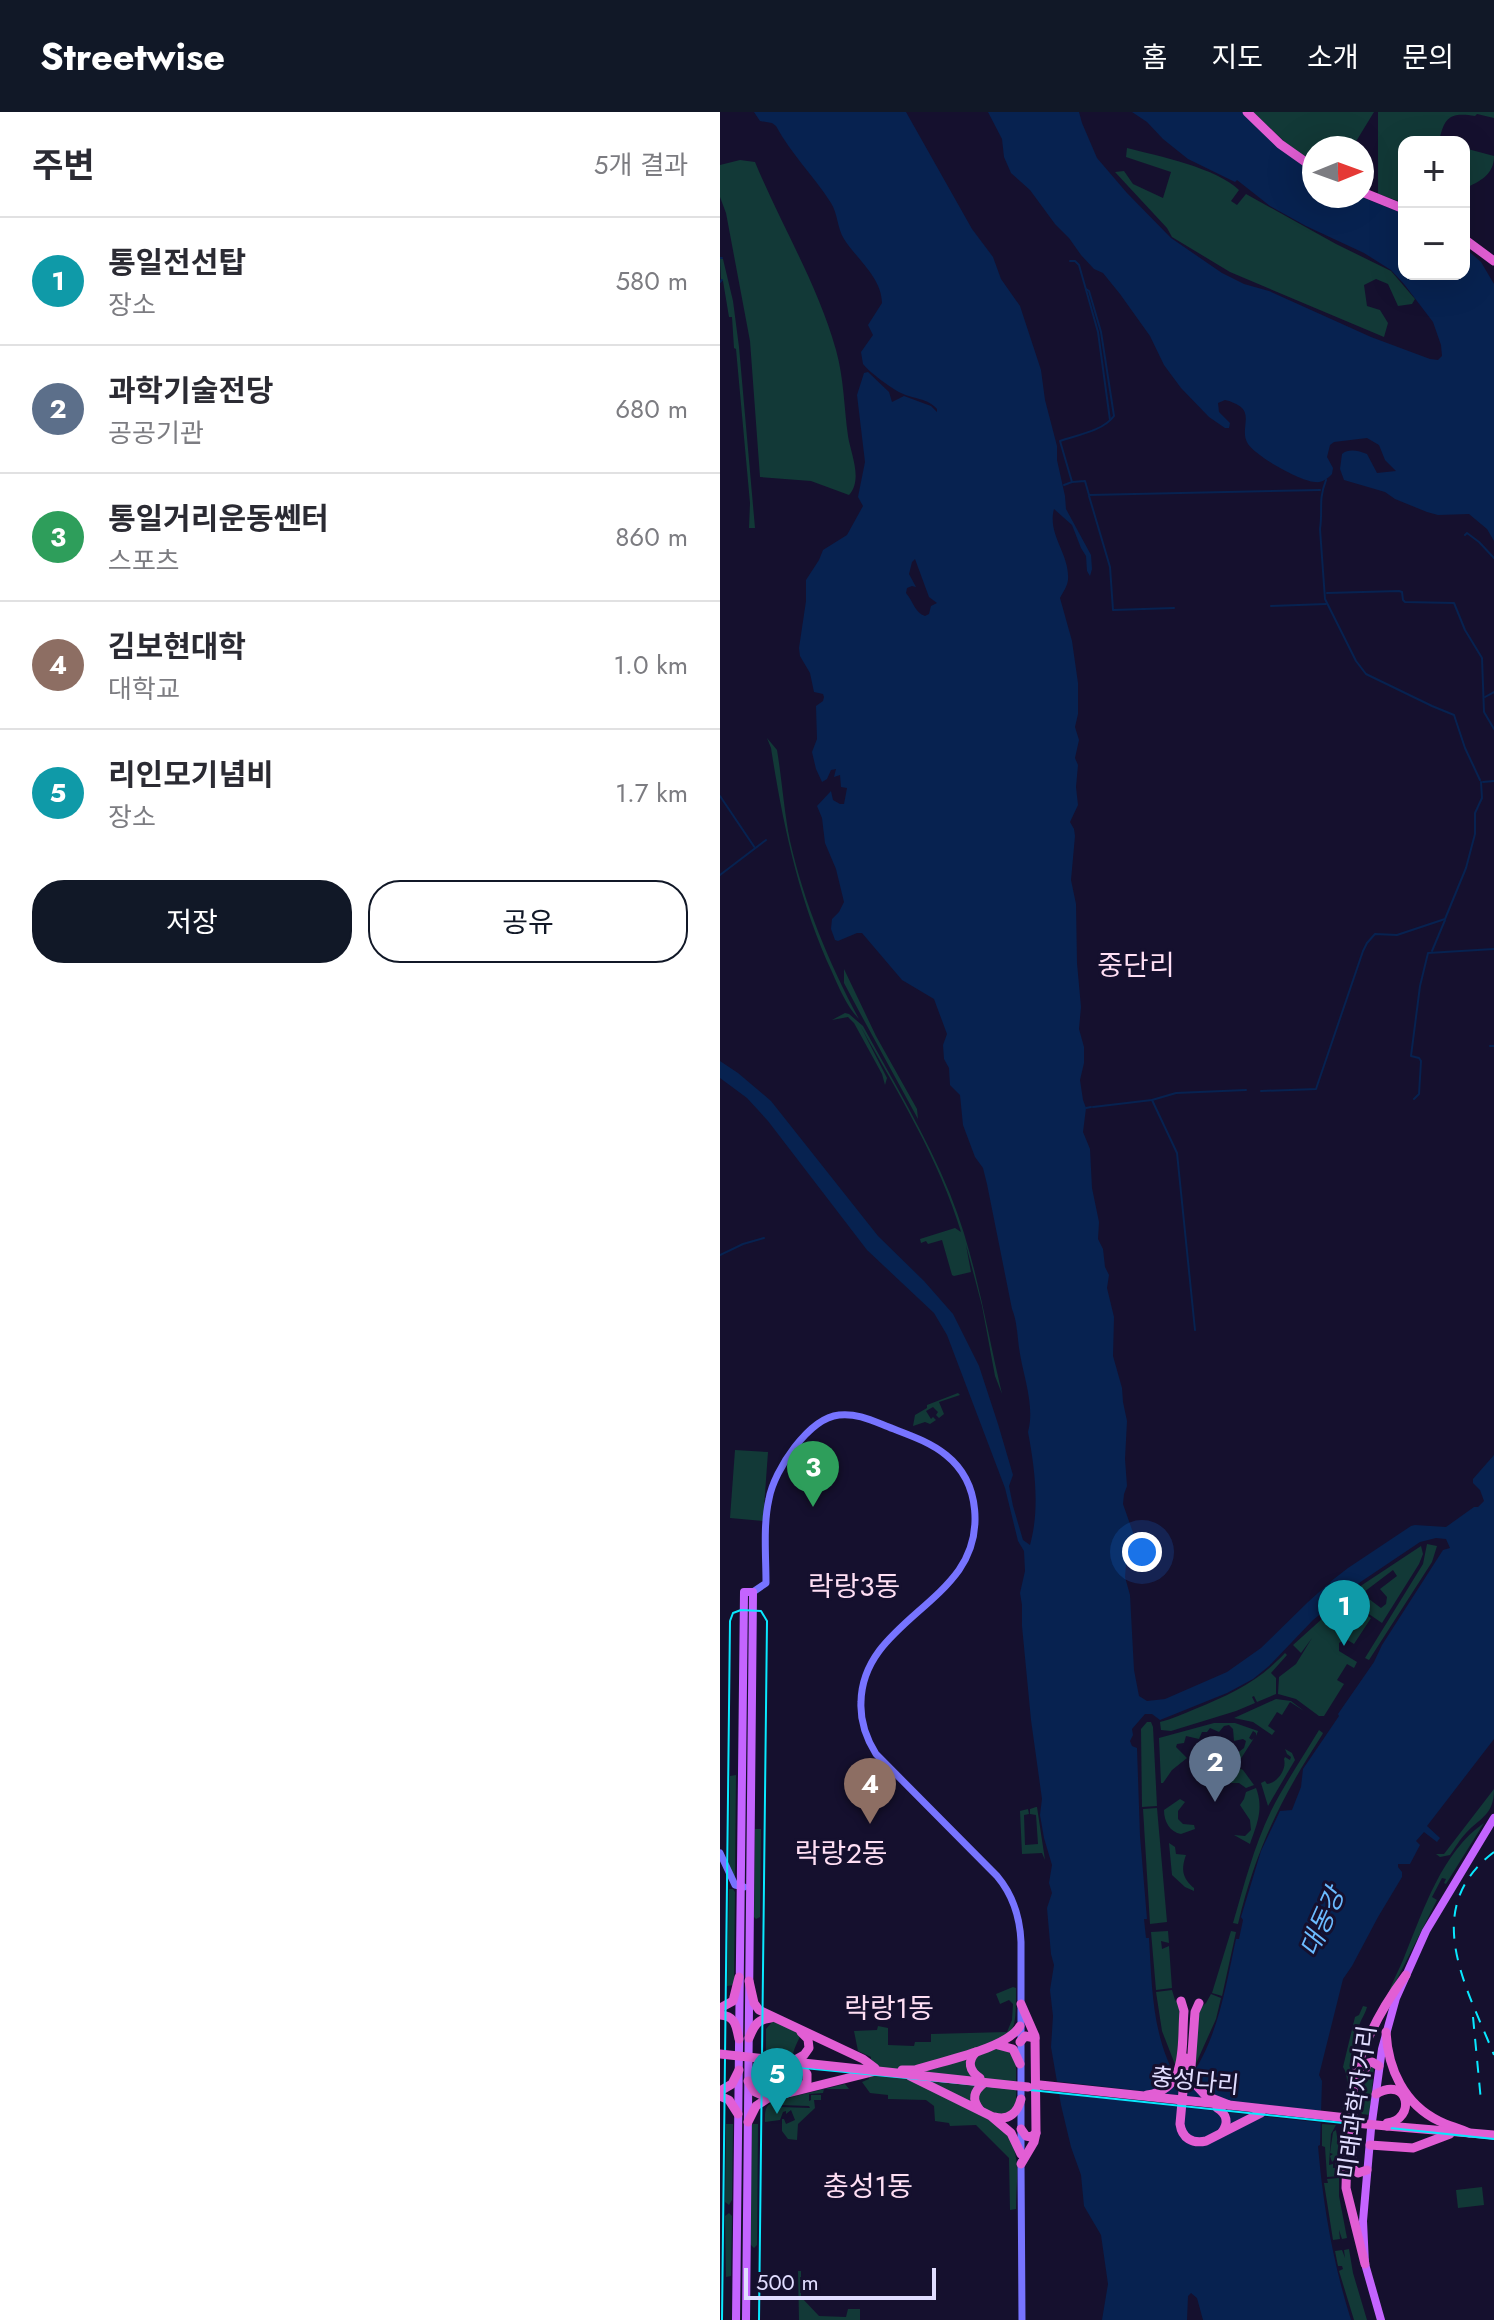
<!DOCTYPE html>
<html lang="ko">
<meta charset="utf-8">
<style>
body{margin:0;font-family:Jost,"Noto Sans KR",sans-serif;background:#f7f7f7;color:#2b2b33}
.controls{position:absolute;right:24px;top:24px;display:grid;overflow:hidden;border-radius:16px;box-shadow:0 8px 32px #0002}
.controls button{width:72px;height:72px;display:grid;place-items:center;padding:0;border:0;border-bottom:2px solid #e1e1e2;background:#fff;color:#2b2b33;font:40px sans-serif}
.compass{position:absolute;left:582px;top:24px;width:72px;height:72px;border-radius:50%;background:#fff;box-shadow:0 8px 32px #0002;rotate:89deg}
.scale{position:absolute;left:24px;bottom:20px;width:192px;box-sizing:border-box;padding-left:8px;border:4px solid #e1ddff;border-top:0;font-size:22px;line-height:28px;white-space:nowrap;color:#e1ddff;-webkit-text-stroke:6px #15102e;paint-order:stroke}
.you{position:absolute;left:422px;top:1440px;width:28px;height:28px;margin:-20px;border:6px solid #fff;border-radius:50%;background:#1a73e8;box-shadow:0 0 0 12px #1a73e833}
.badge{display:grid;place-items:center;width:52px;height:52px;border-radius:50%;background:#111827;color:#fff;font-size:26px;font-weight:700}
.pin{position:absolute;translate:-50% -66px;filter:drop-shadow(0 2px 4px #0008)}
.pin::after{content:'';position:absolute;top:42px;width:28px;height:24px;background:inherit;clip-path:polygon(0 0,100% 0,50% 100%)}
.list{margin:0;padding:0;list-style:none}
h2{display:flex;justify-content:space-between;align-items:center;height:104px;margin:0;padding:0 32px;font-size:34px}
h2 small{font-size:26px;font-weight:400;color:#7c7c81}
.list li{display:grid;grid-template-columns:52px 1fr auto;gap:24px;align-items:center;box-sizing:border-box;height:128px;padding:0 32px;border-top:2px solid #e1e1e2}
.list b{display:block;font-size:30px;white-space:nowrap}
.list p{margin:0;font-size:26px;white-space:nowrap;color:#7c7c81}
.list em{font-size:26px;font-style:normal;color:#7c7c81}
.actions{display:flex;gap:16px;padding:24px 32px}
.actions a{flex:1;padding:18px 0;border:2px solid #111827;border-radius:32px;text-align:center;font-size:28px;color:#111827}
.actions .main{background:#111827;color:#fff}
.map{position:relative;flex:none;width:774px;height:2208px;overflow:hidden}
header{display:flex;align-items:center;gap:48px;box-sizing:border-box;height:112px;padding:0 40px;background:#111827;color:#fff}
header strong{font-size:38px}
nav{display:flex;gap:44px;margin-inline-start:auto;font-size:28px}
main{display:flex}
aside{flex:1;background:#fff}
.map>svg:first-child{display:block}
</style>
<header>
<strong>Streetwise</strong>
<nav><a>홈</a><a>지도</a><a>소개</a><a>문의</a></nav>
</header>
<main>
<aside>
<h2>주변<small>5개 결과</small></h2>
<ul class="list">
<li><span class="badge" style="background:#0f9aa8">1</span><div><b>통일전선탑</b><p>장소</p></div><em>580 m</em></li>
<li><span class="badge" style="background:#5c6f8a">2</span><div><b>과학기술전당</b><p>공공기관</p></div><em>680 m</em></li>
<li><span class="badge" style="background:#2e9e5b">3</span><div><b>통일거리운동쎈터</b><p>스포츠</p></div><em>860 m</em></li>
<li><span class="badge" style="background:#8d6e63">4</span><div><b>김보현대학</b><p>대학교</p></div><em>1.0 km</em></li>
<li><span class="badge" style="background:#0f9aa8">5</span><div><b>리인모기념비</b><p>장소</p></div><em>1.7 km</em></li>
</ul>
<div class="actions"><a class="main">저장</a><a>공유</a></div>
</aside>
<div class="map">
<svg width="774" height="2208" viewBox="0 0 774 2208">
<rect width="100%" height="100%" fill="#15102e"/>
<!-- green -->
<g fill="#123937" fill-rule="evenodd">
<polygon points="533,0 654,0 632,36 594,36 594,52 581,45"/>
<path d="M658,0h116v6l-17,-4 -2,2c-26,-4 -31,2 -36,26h-35v61l-26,-9z"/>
<path d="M407,36c31,8 90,20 112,42l-8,11 6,4 9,-11 90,50 55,27 24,28 -3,5 -14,2 -10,-22 -12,-5 -12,6 3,21 13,4 8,13 -4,14 -154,-65 -58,-35 -5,-9 -52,-56 9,-1 9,13 30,14 8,-26 -45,-15z"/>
<path d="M744,36l30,8c0,19 -14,25 -30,33z"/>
<path d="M20,48l15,2c26,63 63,123 81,188 8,29 8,57 12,86 3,19 15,43 1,59l-38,-14 -51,-4 -10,-136 -24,-128 -6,-16v-32z"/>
<polygon points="0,147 3,147 13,189 19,235 35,416 29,416 30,391 16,237 14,236 12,205 9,205 3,169 1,167"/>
<path d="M47,626l10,12c5,30 7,61 13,91 14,62 39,122 69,178 -12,-12 -20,-31 -27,-47 -33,-71 -49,-147 -61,-224z"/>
<polygon points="124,857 156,924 197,997 198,1007 140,901 124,871"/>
<path d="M125,901l4,1 14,12c30,55 63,109 87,168 26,64 36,133 52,200l-7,-18 -13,-70 -16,-61 5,27 -17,4 -2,-1 -10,-35 -14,4 -2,-3 -5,2 -1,-4 35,-11 6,4c-22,-73 -63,-139 -100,-205l26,51 -2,7 -3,-11 -28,-51 -6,-6 -16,3z"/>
<polygon points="238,1281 240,1283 219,1290 224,1302 219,1306 216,1303 218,1300 213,1295 206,1299 211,1307 213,1305 216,1308 210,1312 205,1310 193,1314 195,1303 207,1296 207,1293"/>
<polygon points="15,1338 48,1340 43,1409 10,1406"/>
<polygon points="707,1432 717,1434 712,1450 649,1548 645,1546 703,1452"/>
<path d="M701,1434l2,8 -4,10 -37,59 -16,-11 -1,2 6,4 -17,26 -8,-5 -7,4v8l18,11 -3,6 -7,-4 -10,16 7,4 -20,32h-5l-23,-17 -18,-5 1,-17 17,-13 16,-26 -11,15 -8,-8 60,-54zM673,1458l4,6 -17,13 7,8 -1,7 -5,4 -12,-9 -5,-7z"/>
<path d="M565,1541l2,2 -16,18 5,5v16l-19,8 -3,-6 -2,1 3,6 -19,8 -65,20 -10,-1 -1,-8c12,-3 23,-8 35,-13 36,-15 63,-27 90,-56z"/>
<polygon points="556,1587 571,1589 584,1599 570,1590 562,1603 557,1600 548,1614 555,1619 552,1623 533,1610 514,1606"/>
<polygon points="427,1610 431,1610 433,1615 437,1694 422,1695 421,1617"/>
<polygon points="494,1611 515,1611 538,1619 536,1624 536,1621 533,1619 529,1626 532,1628 534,1626 520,1648 516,1647 516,1642 524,1636 526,1629 523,1627 514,1629 513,1617 509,1613 504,1614 499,1620 490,1616 487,1620 482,1620 479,1627 466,1624 464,1631 457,1632 456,1635 467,1646 452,1658 443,1671 441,1671 439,1626"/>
<path d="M599,1618l4,3 -1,2c-42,65 -66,114 -84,189l-5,-1c11,-38 21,-77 38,-112 14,-28 32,-54 48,-81z"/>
<path d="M565,1637l7,4 3,7 -27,46 -7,-23 4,-2 2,3c10,-1 20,-14 17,-25l1,-2 5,3 1,-3 -4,-3z"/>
<polygon points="507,1650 523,1658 534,1673 526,1676 519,1671 509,1671 504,1658"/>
<polygon points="16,1663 15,1766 9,1756 10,1664"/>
<path d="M536,1676c8,21 1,36 -6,56l-16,-9 11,1 6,-6 -1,-10 -10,-15 4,-6 2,-7z"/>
<path d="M774,1677c0,26 -13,28 -28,44 -6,6 -11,15 -16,22l-10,2 -4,-3h8z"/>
<path d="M460,1687l5,3 -7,9v8l5,5 11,1 1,4 -14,5c-11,-2 -17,-12 -17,-24z"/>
<polygon points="316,1695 317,1695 325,1748 322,1741 302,1742 300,1699 308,1697 309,1702 304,1703 305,1733 318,1732 316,1703 310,1702 310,1697"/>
<polygon points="437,1696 447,1810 430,1812 423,1697"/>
<path d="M764,1711l-38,61 -2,-1 2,-4 -4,-1 -10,19 5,3 -51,101c4,-16 13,-30 19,-46 19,-46 37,-103 79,-132z"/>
<polygon points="35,1717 41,1717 40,1805 36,1807 34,1805"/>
<path d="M449,1731l6,4 1,7 10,1c-5,14 -4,23 8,33v3l-9,-4 -13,-12z"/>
<polygon points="9,1777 13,1777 15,1780 14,1873 7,1874"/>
<polygon points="448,1819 449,1831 441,1829 442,1837 449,1834 452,1876 436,1878 431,1820"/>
<polygon points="511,1819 516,1820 502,1884 492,1881"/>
<path d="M293,1875l3,1c0,50 0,47 -47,62l2,5 24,-7h12l9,12v46l-4,6 -19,9c32,25 23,52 23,88l-6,1 -1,-52 -33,-33 -26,1 -1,-3 -14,-2 -1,-15 -8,-6 -38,-1v-4l-18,-2 -8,-11 7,-3 2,-22 -13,-6 -4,-20 23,-1 1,-4 10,2v17l26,1 1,-4h16v-8l76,-2 5,-12 1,-16 -4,-4 -9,4 -4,-10z"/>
<polygon points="452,1878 455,1888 461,1895 456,1955 442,1919 436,1880"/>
<polygon points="491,1882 501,1886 496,1907 474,1956 479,1897 486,1891"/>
<path d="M643,1894l4,1c-2,8 -7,13 -8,20 -3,10 -9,32 -9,42l3,2 -4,39 -6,-1c2,-13 8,-30 0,-42l12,-50 4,-2z"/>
<path d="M53,1909l28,13c-5,13 -15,24 -1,36l-3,8 4,8 -25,8 -10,-5v-60z"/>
<polygon points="654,1953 650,2003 642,2002 636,1992 646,1957"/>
<path d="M125,1972l4,5h-25l-1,4 -14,1v7l2,-1v-5h10v5h-7l1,8 -17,16 -1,16 -9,-1 -6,-8v-12h2l2,5 9,-4 -4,-10 -5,4v-3l-3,1 -3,8 -15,2c0,-9 -1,-16 8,-20l8,5 29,1 -1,-2 -29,-1 -5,-4z"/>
<polygon points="6,2012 13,2012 12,2088 9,2093 5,2090"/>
<polygon points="32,2012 38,2012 37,2133 34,2136 30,2132"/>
<polygon points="602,2012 616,2013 611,2022 609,2053 613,2052 613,2056 615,2056 616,2046 612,2050 610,2044 613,2042 610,2041 613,2020 616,2018 620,2043 620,2064 607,2065 605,2035 602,2034"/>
<polygon points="619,2066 619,2084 627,2126 622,2127 619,2118 620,2127 613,2128 604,2071 608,2071 607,2067"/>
<polygon points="762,2075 764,2093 738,2096 736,2078"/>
<polygon points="9,2101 12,2104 11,2164 6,2165 5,2104"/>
<polygon points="629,2137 633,2161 647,2208 634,2208 619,2159 623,2157 622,2154 618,2154 615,2139 622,2138 625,2146 624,2138"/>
<polygon points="78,2159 81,2159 81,2185 99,2204 126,2205 128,2197 140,2197 140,2208 79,2208"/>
</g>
<!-- water -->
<g fill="#072250" fill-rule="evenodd">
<path d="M34,0h152l66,117 21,28 8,22 19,27 21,64 4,30 12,46v14l8,36 1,13 25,46 1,14 -2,7 -3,-5 -1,-15 -5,-8 -9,-23 -18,-16c-7,26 16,45 14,71 -1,7 -5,12 -8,18l12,43 6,42v31l-3,13 4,13 -4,18 3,7 -2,22 2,18 -8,17 4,7 1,7 -4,44 5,24 1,59 4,44 -2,22 5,18v16l-4,17 3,20 3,8 -3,24 7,17 2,39 7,34 -1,17 5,10 2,18 4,8 -2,13 7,29 -1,39 9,32 1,14 4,19 -2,38 2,27 -3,8 -1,10 15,43 -6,3 -1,-10h-3l-3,37 5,18 4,75 5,26 8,5 18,-2 62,-27 34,-24 47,-46 19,-17 4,-1 -1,-2 18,-14 63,-42 4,-1 31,2 28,-20h4l6,-6 -4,-11 -7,-7v-4l21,-24v284l-67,87 13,12 -3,4 -13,-10 -8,9 4,4 -10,19h-12v3l4,5v5l-24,40 -26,49 -9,13 -24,96 3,6 -2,64 -2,1c5,59 15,117 33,174h-148l-6,-22 -6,-5 -3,3 -1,24h-85l6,-36 -7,-49 -17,-29 -3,-31 -10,-28 -10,-42 -10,-58 2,-31 -3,-26 4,-25 -3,-11 -4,-46 5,-15 -3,-10 3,-18 -8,-27 -4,-23 2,-16 -11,-79 -9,-94v-21l-2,-12 5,-22 -1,-20 -6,-10 -13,-53 -58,-153 -13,-22 -67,-63 -99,-129 -21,-23 -27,-20v-17l18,12 33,28 107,135 46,45 29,33 26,52 19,58 15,51 -4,11 4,20 10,34 7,5c10,-36 5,-76 -2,-113 7,-25 -4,-54 -8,-78 -3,-16 -2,-30 -8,-45l-25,-125 -4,-16 -8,-11 -12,-32 -3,-30 -10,-10 -1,-17 -5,-9 -1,-14 4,-11 -13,-35 -32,-19 -40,-47h-5l-19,8 -3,-1 -4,-11 1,-10 7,-7 5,-10 -8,-33 -11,-26 -3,-25 -5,-12 14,-15 2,9 7,4h4l3,-16 -6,-1 -1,-12 -6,2 2,-8 -5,1 -4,9 -5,3 -6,-13 -4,-17 5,-13 -1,-33 7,-5 1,-4 -1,-3 -9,-2 -4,-19 -10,-17 -1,-8 7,-47v-21l13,-20 4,-10 24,-15 16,-29 -5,-9 7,-35 -8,-67 7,-22 4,-1 21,20 3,10 12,-6 27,10 6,6v-3c-9,-11 -24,-10 -36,-16 -10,-5 -32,-21 -38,-29l-2,-12 12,-17 -5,-10 14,-22c0,-25 -26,-45 -38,-64 -7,-11 -6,-25 -13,-36 -17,-27 -40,-49 -55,-77l-4,-3 -12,-2zM195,447l14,38 8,6 -6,3 -2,8 -4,2c-10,-3 -12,-15 -19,-23l1,-5 5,-2 4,1 -7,-13 3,-12zM716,1426l10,1 4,9 -7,2 -61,95 -8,17 -36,52 1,2 -36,53 -2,18 -9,23 -12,1 -19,40 -20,66 2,3 -4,19h-3c-11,50 -18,101 -49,143h-8c-27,-42 -27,-96 -30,-144h-3l-2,-19h3l-7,-83 -3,-88 -5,-2 -2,-5 3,-6 -1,-6 13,-15h7l8,6 67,-27 26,-14 16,-13 44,-46 46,-37 61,-41z"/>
<path d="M268,0h91l3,11 15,35 30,35 44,45 51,35 22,11 25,7 102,46 59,22 8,1 4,-4 -1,-11 -8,-23 -29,-38 -13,-14 -27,-17 -58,-27 -36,-20 -33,-26 -2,2 -47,-23 -25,-20 -16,-17 -15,-10h110l33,31 39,27v26h45l45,18v60h60v-27l17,15 13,22v257l-7,-12 -18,-15 -31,1 -11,-3 -32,-13 -10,-7 -41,-12 -4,-11 2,-15c7,-6 17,-3 25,0l10,19 19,-2 -11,-11 -6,-15 -12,-7 -33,4 -4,3 -3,12 6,11 -1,6c-5,5 -10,9 -17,8 -15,-1 -58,-25 -67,-38 -8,-12 3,-27 -6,-36 -4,-4 -12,-7 -17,-8l-7,3 1,9 11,11 -1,5h-4l-16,-11 -28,-29 -17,-23 -14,-29 -30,-42 -17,-21 -9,-4 -13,-14 -12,-17 -14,-14 -25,-34 -19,-17 -7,-16 -2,-18z"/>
</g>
<!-- pier -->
<polygon fill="#15102e" points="333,1969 484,1986 481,1976 498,1988 605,1999 604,2011 335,1981"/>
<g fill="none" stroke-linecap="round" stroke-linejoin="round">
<!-- stream -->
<g stroke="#072250" stroke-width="2">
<polyline points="0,146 2,146"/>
<polyline points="350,149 355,149 359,153 378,220 390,308"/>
<polyline points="0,170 2,168"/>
<path d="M606,368c-8,21 -3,29 -6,49l5,70 31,62 10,13 66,32 22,9 11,33 15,32"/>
<polyline points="352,370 365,369 369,383 600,378"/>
<path d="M344,373l8,-3 -12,-41c17,-6 43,-10 54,-25l-13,-84 -12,-41 -3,-2"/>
<polyline points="369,384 390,455 393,498 454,496"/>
<polyline points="745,423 747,421 759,430 774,446"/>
<polyline points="607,481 679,479 682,480 683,488 685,490 734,491 745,518 762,546 764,600 774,617"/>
<polyline points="551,494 606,492"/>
<polyline points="765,585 774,580"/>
<polyline points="763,670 774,669"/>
<polyline points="0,684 35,736"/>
<polyline points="0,763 46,728"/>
<polyline points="712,839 725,808"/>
<polyline points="770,934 774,934"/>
<polyline points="541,979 596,977 643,839 647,831 655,822 677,823 725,807 746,756 755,722 755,701 762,686 761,670"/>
<polyline points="694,987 699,982 701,949 699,946 691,944 700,874 708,841 774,837"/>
<polyline points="432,988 457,1041 475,1218"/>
<polyline points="373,995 432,988 456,981 526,978"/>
<polyline points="366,996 371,995"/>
<polyline points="0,1143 23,1132 44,1126"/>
</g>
<!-- secondary -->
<g stroke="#7774ff" stroke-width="7">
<path d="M33,1480l13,-9c0,-27 -3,-58 3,-84 5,-29 40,-81 70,-84 17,-2 32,5 47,11 20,8 43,15 60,29 35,28 37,80 13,115 -32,45 -97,70 -98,132 -1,19 5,36 15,52l121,122c16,19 23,41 24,66v208"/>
<polyline points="0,1741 15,1773 24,1775"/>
<polyline points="301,2050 302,2208"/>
</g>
<!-- primary -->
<g stroke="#c464ff" stroke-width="8">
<polyline points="16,2208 24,1480 33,1480 26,2208"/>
<polyline points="661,2208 645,2152 643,2109 651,2017 662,1937 676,1886 706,1819 774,1706"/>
</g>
<!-- trunk -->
<g stroke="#e25ed4" stroke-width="9">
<polyline points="527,0 560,32 594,56"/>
<polyline points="642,80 684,97"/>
<polyline points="744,127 774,149"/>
<polyline points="29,1869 34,1891 39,1898 143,1947 155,1956"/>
<polyline points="479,1891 475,1900 471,1955 475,1972 486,1984 509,1993 636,2007"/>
<polyline points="301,1892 315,1924 316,2021 314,2030 301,2052"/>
<polyline points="0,1896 13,1889 19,1865"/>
<path d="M0,1903c16,1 16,11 19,24"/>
<path d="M666,1920c2,37 18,72 53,89 10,5 20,7 30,12"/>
<path d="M29,1926c5,-12 8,-19 22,-20"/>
<polyline points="300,1930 305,1924 315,1926"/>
<polyline points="278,1933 293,1937 300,1952"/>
<path d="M256,1940c-9,9 -7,19 4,26"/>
<path d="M466,1946l-6,66c2,14 12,20 26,17l55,-28"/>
<polyline points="77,1947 84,1943 89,1936 88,1927 81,1920"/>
<polyline points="78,1952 87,1962 87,1970 80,1977"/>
<path d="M182,1958h13c26,-9 92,-21 105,-44"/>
<polyline points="190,1964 271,2004 291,2021 301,2042"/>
<polyline points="642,1964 648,1951 652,1950 659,1954"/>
<polyline points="28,1969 35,1980 48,1986"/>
<polyline points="0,1979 12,1972 19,1958"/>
<path d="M656,1982c34,-19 40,26 11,29"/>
<path d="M427,1983c42,-6 34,-51 37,-84l-3,-10"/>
<polyline points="0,1984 9,1988 18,2002"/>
<path d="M497,1996c10,6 12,15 5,24"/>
<path d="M633,1997c-5,-43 28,-101 53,-134"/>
<path d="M260,1998c-9,-11 -6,-19 4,-27"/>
<polyline points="631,2001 629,2023 633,2057 638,2061 647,2058"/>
<path d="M275,2005c14,4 23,-5 26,-18"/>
<polyline points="28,2010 36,1994 48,1986 156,1959"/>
<polyline points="667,2014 774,2023"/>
<polyline points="301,2017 306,2024 311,2025 316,2021"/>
<polyline points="650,2033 693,2036 730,2022"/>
<polyline points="627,2042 626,2076 645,2152"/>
</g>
<!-- tram -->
<g stroke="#09e8ff" stroke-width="2">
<polyline points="0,1944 84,1956 320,1979 774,2027"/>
<polyline points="2,2208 10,1509 13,1501 21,1498 41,1499 47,1509 39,2208"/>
</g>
<!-- rail -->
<g stroke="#09e8ff" stroke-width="2" stroke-dasharray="12 10" stroke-linecap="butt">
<path d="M774,1740c-75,57 -27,135 0,203"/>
<polyline points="753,1905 761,1989"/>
</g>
<!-- trunk-bridge -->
<g stroke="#e25ed4" stroke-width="9">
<polyline points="0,1942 308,1975"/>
<polyline points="320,1973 509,1993"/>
<polyline points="635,2011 667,2014"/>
</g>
</g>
<g text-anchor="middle" stroke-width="6" stroke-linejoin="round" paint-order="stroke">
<!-- street labels -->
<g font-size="24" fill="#e1ddff" stroke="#15102e">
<text transform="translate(475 1969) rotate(6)" y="8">충성다리</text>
<text transform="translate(637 1990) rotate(-82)" y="8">미래과학자거리</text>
</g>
<!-- water labels -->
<g font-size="26" font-style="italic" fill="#6bbbff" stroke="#15102e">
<text transform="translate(602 1810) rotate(-66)" y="9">대동강</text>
</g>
<!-- quarter labels -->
<g font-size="28" fill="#ffdff4" stroke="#15102e">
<text x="416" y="863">중단리</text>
<text x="134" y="1484">락랑3동</text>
<text x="121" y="1751">락랑2동</text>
<text x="169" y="1906">락랑1동</text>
<text x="148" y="2084">충성1동</text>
</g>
</g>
</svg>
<div class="controls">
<button>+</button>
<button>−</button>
</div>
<svg class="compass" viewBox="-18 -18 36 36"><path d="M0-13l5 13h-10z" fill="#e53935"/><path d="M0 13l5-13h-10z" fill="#7c7c81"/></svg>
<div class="scale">500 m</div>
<div class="you"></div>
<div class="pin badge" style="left:624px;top:1534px;background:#0f9aa8">1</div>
<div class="pin badge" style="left:495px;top:1690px;background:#5c6f8a">2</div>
<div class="pin badge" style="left:93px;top:1395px;background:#2e9e5b">3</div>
<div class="pin badge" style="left:150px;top:1712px;background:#8d6e63">4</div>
<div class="pin badge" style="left:57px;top:2002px;background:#0f9aa8">5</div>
</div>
</main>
